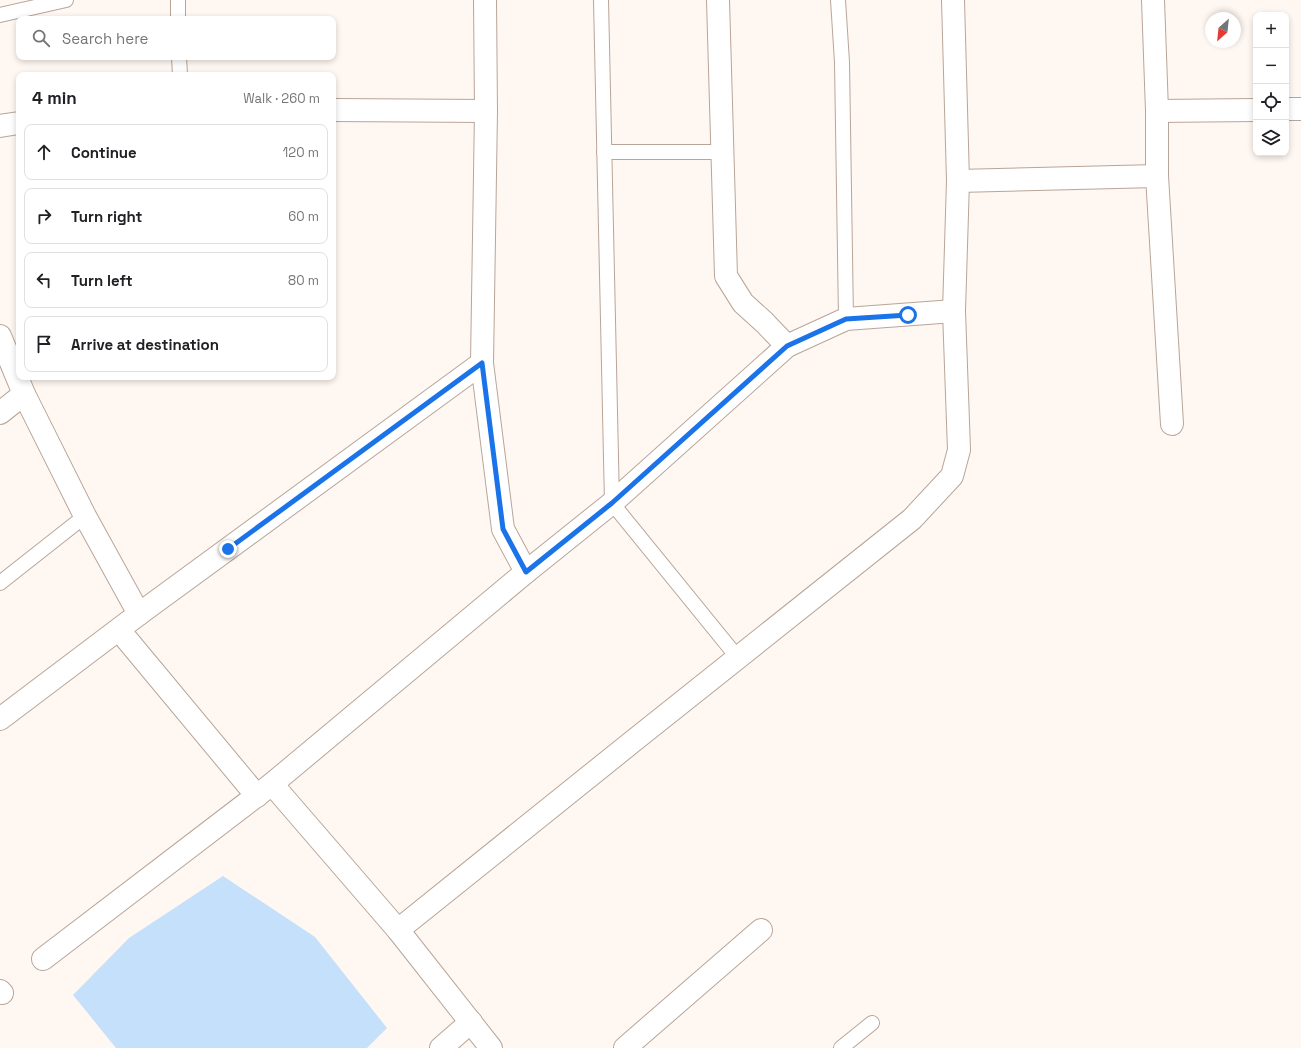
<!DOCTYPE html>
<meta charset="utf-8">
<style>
body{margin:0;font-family:"Space Grotesk",sans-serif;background:#f2f2f2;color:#202124}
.controls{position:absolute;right:12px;top:12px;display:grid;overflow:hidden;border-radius:8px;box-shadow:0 2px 6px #0003}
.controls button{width:36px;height:36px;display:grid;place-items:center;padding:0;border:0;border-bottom:1px solid #e0e0e0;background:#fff;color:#202124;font:20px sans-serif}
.compass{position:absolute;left:1205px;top:12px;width:36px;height:36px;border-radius:50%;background:#fff;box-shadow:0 2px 6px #0003;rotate:207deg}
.stop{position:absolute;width:12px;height:12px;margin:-9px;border:3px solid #1a73e8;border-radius:50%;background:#fff}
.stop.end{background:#1a73e8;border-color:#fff;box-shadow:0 1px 4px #0008}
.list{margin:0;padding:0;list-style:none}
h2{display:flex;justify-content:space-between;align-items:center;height:52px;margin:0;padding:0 16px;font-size:17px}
h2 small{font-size:13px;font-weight:400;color:#757577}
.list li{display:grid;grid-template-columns:26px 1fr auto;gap:12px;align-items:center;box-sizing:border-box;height:56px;margin:0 8px 8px;padding:0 8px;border:1px solid #e0e0e0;border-radius:8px}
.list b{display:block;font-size:15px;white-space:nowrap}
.list em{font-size:13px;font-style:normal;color:#757577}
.icon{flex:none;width:22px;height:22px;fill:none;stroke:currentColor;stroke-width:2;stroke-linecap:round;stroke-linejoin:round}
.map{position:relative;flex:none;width:1301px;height:1048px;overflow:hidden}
.search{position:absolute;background:#fff;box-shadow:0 2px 6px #0003;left:16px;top:16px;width:320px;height:44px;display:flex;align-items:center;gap:10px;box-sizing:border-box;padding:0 14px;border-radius:8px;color:#757577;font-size:15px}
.panel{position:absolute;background:#fff;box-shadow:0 2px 6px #0003;left:16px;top:72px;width:320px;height:308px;border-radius:8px}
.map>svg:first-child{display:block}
</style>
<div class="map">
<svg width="1301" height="1048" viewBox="0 0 1301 1048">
<rect width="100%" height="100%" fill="#fff7f1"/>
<!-- water -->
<polygon fill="#c5e0fb" points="223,876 315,937 387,1028 367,1048 116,1048 73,995 129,938"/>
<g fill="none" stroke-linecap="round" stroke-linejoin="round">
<!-- lane casing -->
<g stroke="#b8a599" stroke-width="16">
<g id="lane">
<polyline points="178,0 178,19"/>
<polyline points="601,0 612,503 738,658"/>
<polyline points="838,0 842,62 846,319"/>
<polyline points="0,15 66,0"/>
<polyline points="179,57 180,75"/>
<polyline points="604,152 722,152"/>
<polyline points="0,583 85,516"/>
<polyline points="841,1048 872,1023"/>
</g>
</g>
<!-- street casing -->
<g stroke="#b8a599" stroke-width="24">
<g id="street">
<polyline points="485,0 486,111 482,363 503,529 526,572"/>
<polyline points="718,0 726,276 743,303 764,322 787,346"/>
<polyline points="1153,0 1157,111 1157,176 1172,424"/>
<polyline points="1286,109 1301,109"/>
<polyline points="333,110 486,111"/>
<polyline points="1157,111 1256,110"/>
<polyline points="0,126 19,123"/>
<polyline points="958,181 1157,176"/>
<polyline points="0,336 24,394 85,516 139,614"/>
<polyline points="0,413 24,394"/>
<polyline points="119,630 257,796"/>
<polyline points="0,719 139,614 482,363"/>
<polyline points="272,784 398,930 491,1048"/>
<polyline points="398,930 632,742 912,519 952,476 959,450 954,311 958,181 953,0"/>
<polyline points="43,959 272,784 526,572 612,503 787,346 846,319 954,311"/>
<polyline points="0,991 2,993"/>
<polyline points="441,1048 471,1022"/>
<polyline points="625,1048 761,930"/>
</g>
</g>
<!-- lane -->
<use href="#lane" stroke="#fff" stroke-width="14"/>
<!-- street -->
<use href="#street" stroke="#fff" stroke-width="22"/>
</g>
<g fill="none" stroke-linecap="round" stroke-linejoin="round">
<!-- route -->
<polyline stroke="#1a73e8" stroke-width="5" points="228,549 482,363 503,529 526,572 612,503 787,346 846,319 908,315"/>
</g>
</svg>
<div class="controls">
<button>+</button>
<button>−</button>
<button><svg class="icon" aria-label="locate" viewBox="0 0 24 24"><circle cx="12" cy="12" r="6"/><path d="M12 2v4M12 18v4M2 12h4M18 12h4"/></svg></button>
<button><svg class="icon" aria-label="layers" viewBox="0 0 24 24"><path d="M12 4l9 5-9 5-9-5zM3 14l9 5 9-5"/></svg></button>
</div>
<svg class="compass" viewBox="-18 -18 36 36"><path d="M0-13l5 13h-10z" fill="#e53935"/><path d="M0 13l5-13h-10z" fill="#757577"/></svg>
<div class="stop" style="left:908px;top:315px"></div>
<div class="stop end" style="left:228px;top:549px"></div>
<div class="search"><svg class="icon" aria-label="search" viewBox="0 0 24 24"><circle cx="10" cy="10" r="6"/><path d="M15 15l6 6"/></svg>Search here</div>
<section class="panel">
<h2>4 min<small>Walk · 260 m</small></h2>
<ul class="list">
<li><svg class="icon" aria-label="ahead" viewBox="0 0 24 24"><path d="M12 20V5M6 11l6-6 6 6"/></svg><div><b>Continue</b></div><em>120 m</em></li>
<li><svg class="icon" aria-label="right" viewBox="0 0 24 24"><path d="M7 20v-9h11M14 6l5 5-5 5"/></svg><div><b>Turn right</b></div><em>60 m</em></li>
<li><svg class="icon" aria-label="left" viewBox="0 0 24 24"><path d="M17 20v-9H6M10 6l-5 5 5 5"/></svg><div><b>Turn left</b></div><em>80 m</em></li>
<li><svg class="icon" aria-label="arrive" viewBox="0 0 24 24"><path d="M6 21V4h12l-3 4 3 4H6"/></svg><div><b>Arrive at destination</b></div></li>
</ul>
</section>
</div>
